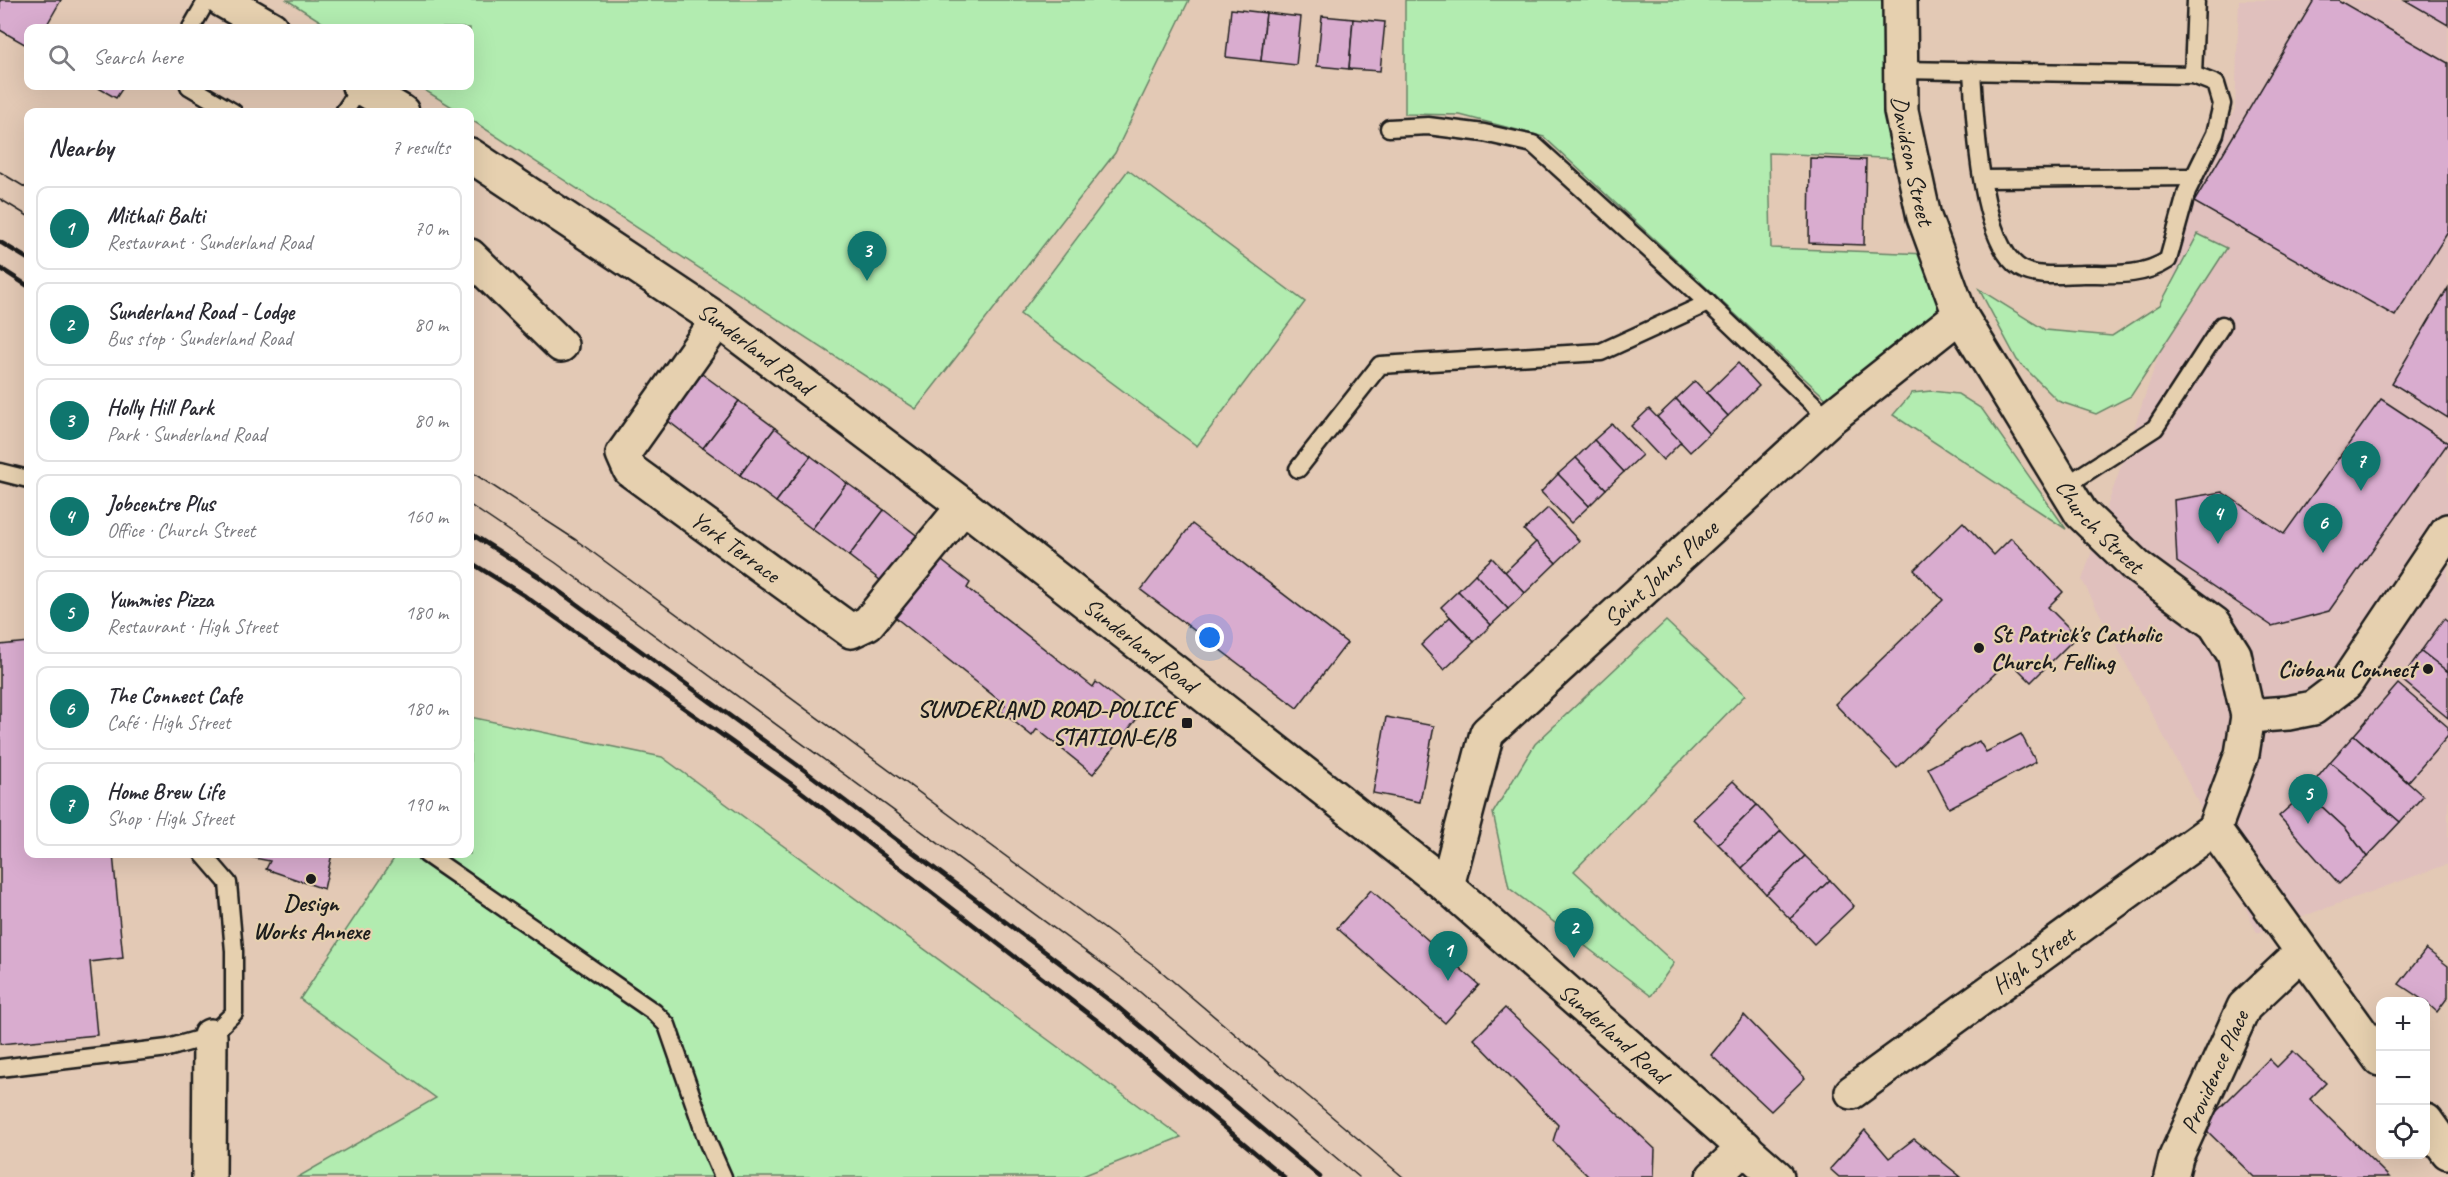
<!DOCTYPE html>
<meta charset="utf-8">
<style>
body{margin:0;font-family:Caveat,sans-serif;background:#f2f2f3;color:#2b2b33}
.controls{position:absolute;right:18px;bottom:18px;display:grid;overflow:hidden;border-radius:12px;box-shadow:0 6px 24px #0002}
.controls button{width:54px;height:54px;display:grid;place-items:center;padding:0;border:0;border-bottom:2px solid #e1e1e2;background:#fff;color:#2b2b33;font:30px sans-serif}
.you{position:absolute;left:1210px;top:638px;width:21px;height:21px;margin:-15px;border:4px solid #fff;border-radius:50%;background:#1a73e8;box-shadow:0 0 0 9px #1a73e833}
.badge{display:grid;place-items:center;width:39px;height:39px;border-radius:50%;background:#0f766e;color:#fff;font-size:20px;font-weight:700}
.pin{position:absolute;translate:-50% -50px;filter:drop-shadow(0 2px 3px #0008)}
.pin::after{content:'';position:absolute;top:32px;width:21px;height:18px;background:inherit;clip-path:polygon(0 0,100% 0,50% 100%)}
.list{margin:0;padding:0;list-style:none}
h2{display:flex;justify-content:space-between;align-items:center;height:78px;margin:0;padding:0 24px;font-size:26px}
h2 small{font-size:20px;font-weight:400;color:#7c7c81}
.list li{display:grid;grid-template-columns:39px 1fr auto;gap:18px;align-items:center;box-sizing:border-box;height:84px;margin:0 12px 12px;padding:0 12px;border:2px solid #e1e1e2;border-radius:12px}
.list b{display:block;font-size:22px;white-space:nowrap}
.list p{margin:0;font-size:20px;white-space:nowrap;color:#7c7c81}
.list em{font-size:20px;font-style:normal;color:#7c7c81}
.icon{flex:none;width:33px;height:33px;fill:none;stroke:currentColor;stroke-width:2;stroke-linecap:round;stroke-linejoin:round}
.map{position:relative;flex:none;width:2448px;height:1177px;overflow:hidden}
.search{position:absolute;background:#fff;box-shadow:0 6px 24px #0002;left:24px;top:24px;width:450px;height:66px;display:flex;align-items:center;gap:15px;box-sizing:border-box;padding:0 21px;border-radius:12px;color:#7c7c81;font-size:22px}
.panel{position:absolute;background:#fff;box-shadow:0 6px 24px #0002;left:24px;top:108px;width:450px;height:750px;border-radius:12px}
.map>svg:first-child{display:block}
</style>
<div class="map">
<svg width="2448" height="1177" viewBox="0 0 2448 1177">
<rect width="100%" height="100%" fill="#e3c9b5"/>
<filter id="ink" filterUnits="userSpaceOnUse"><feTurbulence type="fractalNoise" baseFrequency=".0167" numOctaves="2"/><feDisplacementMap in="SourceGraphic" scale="12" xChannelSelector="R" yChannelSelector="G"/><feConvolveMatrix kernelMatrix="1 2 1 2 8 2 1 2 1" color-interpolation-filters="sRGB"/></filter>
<g filter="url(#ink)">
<!-- built -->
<polygon fill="#e0c0bd" points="2239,0 2448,0 2448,864 2257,933 2194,794 2082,580 2167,331 2180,228 2235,109"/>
<!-- green -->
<g fill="#b2ecb0" stroke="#678466" stroke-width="1.5">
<polygon points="287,0 1189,0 1115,153 916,409 470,119 470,112 460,112 418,86 470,86 470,28 331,28"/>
<polygon points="1405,0 1893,0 1904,159 1769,153 1771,248 1928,254 1948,313 1832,404 1544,137 1460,115 1405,114"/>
<polygon points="1128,170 1305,302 1197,446 1020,314"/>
<polygon points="2198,234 2227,248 2131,396 2096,414 2058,401 2017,360 1979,289 2045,330 2112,336 2160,305"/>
<polygon points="1931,391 1958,394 1982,409 2066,529 1893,415 1912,393"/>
<polygon points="1666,621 1745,695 1574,871 1674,963 1651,996 1509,888 1493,813 1535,744"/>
<polygon points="470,717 662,757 1181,1137 1080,1177 298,1177 436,1098 300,999 397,854 470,854"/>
</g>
<!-- building -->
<g fill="#d9accf" stroke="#1c1c1c" stroke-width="1.5">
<polygon points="0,0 61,0 45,28 28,28 28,46 0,30"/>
<polygon points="2314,0 2338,0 2448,63 2448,232 2395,316 2194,202"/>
<polygon points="2405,0 2448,0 2448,25"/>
<polygon points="1231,9 1266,13 1261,61 1226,57"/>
<polygon points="1266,13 1301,17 1296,65 1261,61"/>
<polygon points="1322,16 1353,19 1349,69 1317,66"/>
<polygon points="1353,19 1385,22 1380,71 1349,69"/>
<polygon points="95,86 124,86 116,98"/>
<polygon points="1810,158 1866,160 1864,245 1809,243"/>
<polygon points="2448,288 2448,418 2392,383"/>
<polygon points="1738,363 1759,386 1728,416 1707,393"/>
<polygon points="702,374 739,401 703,448 667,420"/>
<polygon points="1695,381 1728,416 1709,434 1676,399"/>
<polygon points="1676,399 1709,434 1690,452 1657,417"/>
<polygon points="2381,399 2448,443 2329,611 2272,626 2177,562 2174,500 2222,492 2284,534"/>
<polygon points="739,401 775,428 740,475 703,448"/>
<polygon points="1649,409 1681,442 1663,460 1631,426"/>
<polygon points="1612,424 1642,455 1624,472 1594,440"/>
<polygon points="775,428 811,456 776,502 740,475"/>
<polygon points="1594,440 1624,472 1606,489 1576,458"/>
<polygon points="811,456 847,483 812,529 776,502"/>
<polygon points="1576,458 1606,489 1589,506 1558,474"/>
<polygon points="1558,474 1589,506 1571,523 1541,492"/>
<polygon points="847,483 884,510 849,556 812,529"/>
<polygon points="1548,508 1579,541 1556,563 1524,530"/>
<polygon points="884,510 920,538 885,584 849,556"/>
<polygon points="1963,522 1994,555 2011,538 2020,547 2063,592 2048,607 2077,636 2031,682 2009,660 1897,768 1835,704 1943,600 1914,570"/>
<polygon points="1192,524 1347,643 1297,708 1141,590"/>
<polygon points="1536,542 1556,563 1525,593 1505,572"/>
<polygon points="937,557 970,583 967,588 1093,687 1096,682 1139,716 1093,774 1037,729 1032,736 1001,711 1005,705 891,614"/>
<polygon points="1492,558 1525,593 1508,609 1475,574"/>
<polygon points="1475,574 1508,609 1491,625 1458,591"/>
<polygon points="1458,591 1491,625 1474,642 1441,607"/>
<polygon points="1450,617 1474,642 1444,670 1421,645"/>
<polygon points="2444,619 2448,622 2448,672 2421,651"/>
<polygon points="28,642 28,854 113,854 123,958 90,962 97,1035 0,1044 0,645"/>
<polygon points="2421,651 2448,672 2448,718 2401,679"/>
<polygon points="2398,684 2448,727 2448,736 2408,782 2354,735"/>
<polygon points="1386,717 1434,726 1420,802 1373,793"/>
<polygon points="2021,734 2036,762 1949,808 1928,768 1979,741 1986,752"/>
<polygon points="2354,735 2423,796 2400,822 2330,762"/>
<polygon points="2330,762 2400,822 2367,857 2346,829 2306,792"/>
<polygon points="1733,781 1757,805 1718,844 1693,819"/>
<polygon points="2306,792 2346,829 2367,857 2339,884 2279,816"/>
<polygon points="1757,805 1781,831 1742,868 1718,844"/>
<polygon points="1781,831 1805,856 1766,894 1742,868"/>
<polygon points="235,854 332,854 324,889 266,869 270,861"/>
<polygon points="1805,856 1830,880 1790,919 1766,894"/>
<polygon points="1830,880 1854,906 1814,944 1790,919"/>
<polygon points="1371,890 1479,985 1445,1023 1337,928"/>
<polygon points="2426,949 2448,966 2448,997 2437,1012 2426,1002 2399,984"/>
<polygon points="1505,1008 1655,1149 1654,1177 1589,1177 1553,1141 1558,1125 1474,1039"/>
<polygon points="1744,1015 1805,1078 1771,1111 1711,1055"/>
<polygon points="2293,1051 2326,1083 2310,1099 2389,1177 2254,1177 2202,1126 2269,1059 2277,1067"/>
<polygon points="1865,1130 1889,1158 1914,1139 1961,1177 1839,1177 1830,1169"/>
</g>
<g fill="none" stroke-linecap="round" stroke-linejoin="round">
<!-- service casing -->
<g stroke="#1c1c1c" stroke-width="21">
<g id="service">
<polyline points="191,28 207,0"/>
<polyline points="1901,70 2193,75 2196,0"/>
<path d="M1972,71c3,46 7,171 48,197 18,11 45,6 64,6 30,0 58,3 84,-14l19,-69 28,-57 7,-30 -6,-20 -23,-9"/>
<polyline points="189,86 233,112"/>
<polyline points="344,112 361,87"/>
<polyline points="1389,128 1428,126 1484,133 1533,144 1708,303 1829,419"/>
<polyline points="1983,179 2194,177"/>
<polyline points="1298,469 1380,365 1601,352 1708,303"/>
<polyline points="0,472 28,479"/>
<polyline points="2065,486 2155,428 2222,325"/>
<polyline points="426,854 654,1012 667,1025 708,1143 723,1177"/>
<polyline points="0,1068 168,1048 210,1036 234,1013 234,951 228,883 203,854"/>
</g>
</g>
<!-- minor casing -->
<g stroke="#1c1c1c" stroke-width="38">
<g id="minor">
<polyline points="470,256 561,345"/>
<path id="s1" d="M718,320l-95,134 7,16 221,161 17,-8 96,-117"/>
<polyline points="2248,716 2288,713 2313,708 2346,683 2448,531"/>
<path id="s2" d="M1447,886l40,-153 342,-314 131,-104"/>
<path id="s3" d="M1852,1092l362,-263"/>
<polyline points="209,1177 210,1036"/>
<polyline points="1713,1177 1745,1147"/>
<path id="s4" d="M2171,1177l5,-20 68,-150 58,-55"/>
</g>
</g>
<!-- tertiary casing -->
<g stroke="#1c1c1c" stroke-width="38">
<g id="tertiary">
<path id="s5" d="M1900,0l1,111 23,106 36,98 121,198 55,53 79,58 19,30 14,62 -6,38 -28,75 166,230"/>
<polyline points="2426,1121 2448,1152"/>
</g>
</g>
<!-- secondary casing -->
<g stroke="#1c1c1c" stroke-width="38">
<g id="secondary">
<polyline points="222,0 271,28"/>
<polyline points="359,86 402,112"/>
<path id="s6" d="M470,155l248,165 246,186 483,380 330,291"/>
</g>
</g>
<!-- service -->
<use href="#service" stroke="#e6d0af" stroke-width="16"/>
<!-- minor -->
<use href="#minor" stroke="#e6d0af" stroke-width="33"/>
<!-- tertiary -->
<use href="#tertiary" stroke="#e6d0af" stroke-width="33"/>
<!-- secondary -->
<use href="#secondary" stroke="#e6d0af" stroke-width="33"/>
<!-- tram -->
<g stroke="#1c1c1c" stroke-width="1.5">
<polyline points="0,172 28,189"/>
<polyline points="0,199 28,216"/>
<polyline points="470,471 576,540 1155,966 1403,1177"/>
<polyline points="470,505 556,563 1134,987 1359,1177"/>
</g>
<!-- rail -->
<g stroke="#1c1c1c" stroke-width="4.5">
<polyline points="0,242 28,259"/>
<polyline points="0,268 28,286"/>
<polyline points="470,533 538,576 800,767 1113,1003 1320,1177"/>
<polyline points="470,562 525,596 790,783 1103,1025 1284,1177"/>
</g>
</g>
</g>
<!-- markers -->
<g fill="#1c1c1c" stroke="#e6d0af" stroke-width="2">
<circle cx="1979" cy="648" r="6"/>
<circle cx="2428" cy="669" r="6"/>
<rect x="1181" y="717" width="12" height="12" rx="3"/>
<circle cx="311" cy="879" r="6"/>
</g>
<g text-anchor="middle" stroke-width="4.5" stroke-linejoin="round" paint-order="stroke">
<!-- street labels -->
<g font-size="24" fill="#1c1c1c" stroke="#e6d0af">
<text dy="8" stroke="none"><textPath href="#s5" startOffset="162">Davidson Street</textPath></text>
<text dy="8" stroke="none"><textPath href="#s6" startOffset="345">Sunderland Road</textPath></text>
<text dy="8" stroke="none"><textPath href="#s5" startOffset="578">Church Street</textPath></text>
<text dy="8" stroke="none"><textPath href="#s1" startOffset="312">York Terrace</textPath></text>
<text dy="8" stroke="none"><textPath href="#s2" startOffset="394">Saint Johns Place</textPath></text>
<text dy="8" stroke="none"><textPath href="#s6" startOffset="831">Sunderland Road</textPath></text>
<text dy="8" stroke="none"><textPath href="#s3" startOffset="224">High Street</textPath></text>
<text dy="8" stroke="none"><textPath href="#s6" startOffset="1443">Sunderland Road</textPath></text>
<text dy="8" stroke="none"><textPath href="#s4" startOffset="114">Providence Place</textPath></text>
</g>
<!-- poi labels -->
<g font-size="24" font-weight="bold" fill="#1c1c1c" stroke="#e6d0af" text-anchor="end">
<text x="1991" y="642" text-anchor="start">St Patrick's Catholic<tspan x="1991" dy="28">Church, Felling</tspan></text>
<text x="2416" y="677">Ciobanu Connect</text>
<text x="1175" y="717">SUNDERLAND ROAD-POLICE<tspan x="1175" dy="28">STATION-E/B</tspan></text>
<text x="311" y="911" text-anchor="middle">Design<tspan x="311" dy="28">Works Annexe</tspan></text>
</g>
</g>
</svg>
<div class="controls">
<button>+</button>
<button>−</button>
<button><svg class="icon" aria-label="locate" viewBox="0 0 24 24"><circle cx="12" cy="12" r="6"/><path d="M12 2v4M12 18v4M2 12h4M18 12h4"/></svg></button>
</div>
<div class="you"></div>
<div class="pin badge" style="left:1448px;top:981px">1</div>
<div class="pin badge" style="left:1574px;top:958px">2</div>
<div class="pin badge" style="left:867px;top:281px">3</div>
<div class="pin badge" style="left:2218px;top:544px">4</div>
<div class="pin badge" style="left:2308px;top:824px">5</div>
<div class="pin badge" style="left:2323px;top:553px">6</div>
<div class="pin badge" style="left:2361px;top:491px">7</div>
<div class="search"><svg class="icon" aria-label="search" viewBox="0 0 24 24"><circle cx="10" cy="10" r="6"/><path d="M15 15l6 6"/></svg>Search here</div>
<section class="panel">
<h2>Nearby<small>7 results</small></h2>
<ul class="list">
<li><span class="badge">1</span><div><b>Mithali Balti</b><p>Restaurant · Sunderland Road</p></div><em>70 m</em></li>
<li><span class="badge">2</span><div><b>Sunderland Road - Lodge</b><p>Bus stop · Sunderland Road</p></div><em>80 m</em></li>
<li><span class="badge">3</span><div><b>Holly Hill Park</b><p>Park · Sunderland Road</p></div><em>80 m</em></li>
<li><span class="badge">4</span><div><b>Jobcentre Plus</b><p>Office · Church Street</p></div><em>160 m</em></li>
<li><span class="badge">5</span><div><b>Yummies Pizza</b><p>Restaurant · High Street</p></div><em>180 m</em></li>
<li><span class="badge">6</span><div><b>The Connect Cafe</b><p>Café · High Street</p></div><em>180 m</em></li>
<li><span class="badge">7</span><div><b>Home Brew Life</b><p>Shop · High Street</p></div><em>190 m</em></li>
</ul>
</section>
</div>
